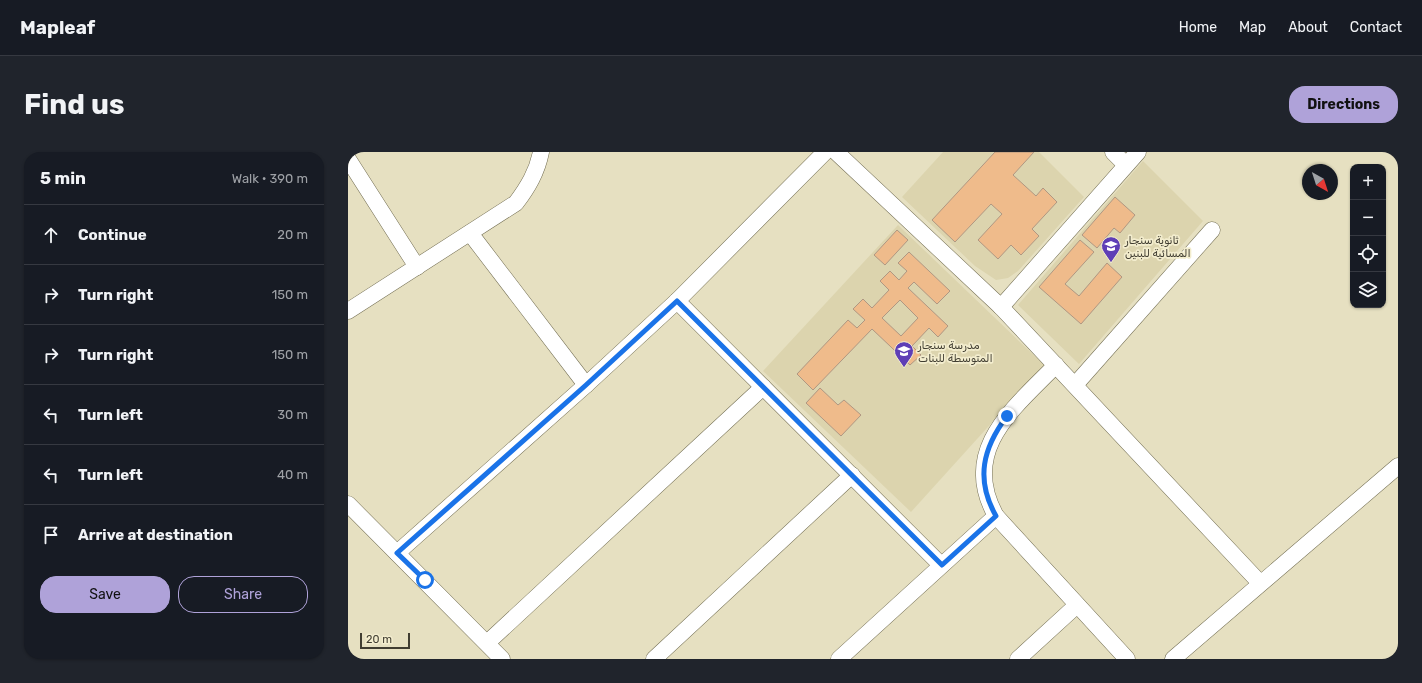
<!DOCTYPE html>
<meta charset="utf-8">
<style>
body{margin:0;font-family:Rubik,Vazirmatn,sans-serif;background:#20242c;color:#f1f3f6}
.controls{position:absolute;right:12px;top:12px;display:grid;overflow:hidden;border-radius:8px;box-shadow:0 1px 3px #0004}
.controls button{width:36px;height:36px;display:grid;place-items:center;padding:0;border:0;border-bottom:1px solid #363941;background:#171b24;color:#f1f3f6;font:20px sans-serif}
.compass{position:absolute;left:954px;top:12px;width:36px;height:36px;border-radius:50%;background:#171b24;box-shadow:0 1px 3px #0004;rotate:141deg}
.scale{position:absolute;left:12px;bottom:10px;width:50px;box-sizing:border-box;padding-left:4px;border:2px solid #403d31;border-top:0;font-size:11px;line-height:14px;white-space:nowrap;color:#403d31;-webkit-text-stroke:3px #f3edce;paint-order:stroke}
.stop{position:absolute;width:12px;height:12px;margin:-9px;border:3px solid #1a73e8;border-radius:50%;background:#fff}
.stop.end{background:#1a73e8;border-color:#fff;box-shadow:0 1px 4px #0008}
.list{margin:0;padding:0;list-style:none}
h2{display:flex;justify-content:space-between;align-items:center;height:52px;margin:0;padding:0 16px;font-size:17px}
h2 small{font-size:13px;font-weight:400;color:#9ea1a6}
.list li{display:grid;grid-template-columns:26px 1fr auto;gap:12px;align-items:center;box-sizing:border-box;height:60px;padding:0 16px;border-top:1px solid #363941}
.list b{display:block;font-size:15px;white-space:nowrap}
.list em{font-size:13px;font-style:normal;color:#9ea1a6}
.actions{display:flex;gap:8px;padding:12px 16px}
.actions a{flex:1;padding:9px 0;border:1px solid #afa2d9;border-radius:16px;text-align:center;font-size:14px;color:#afa2d9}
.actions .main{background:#afa2d9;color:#111}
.icon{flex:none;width:22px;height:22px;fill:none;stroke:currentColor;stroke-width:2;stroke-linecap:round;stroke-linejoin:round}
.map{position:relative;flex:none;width:1050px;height:507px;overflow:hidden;border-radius:16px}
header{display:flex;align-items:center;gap:24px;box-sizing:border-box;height:56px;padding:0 20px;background:#171b24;border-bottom:1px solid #363941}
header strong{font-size:19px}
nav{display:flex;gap:22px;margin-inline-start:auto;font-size:14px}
.intro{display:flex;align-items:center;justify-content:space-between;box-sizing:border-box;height:96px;padding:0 24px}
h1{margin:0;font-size:28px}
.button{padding:10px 18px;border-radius:16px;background:#afa2d9;color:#111;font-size:14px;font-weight:700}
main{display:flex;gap:24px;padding:0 24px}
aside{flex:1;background:#171b24;border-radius:16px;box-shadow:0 1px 3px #0004}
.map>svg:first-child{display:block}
</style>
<header>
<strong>Mapleaf</strong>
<nav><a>Home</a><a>Map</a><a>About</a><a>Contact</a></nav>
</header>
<div class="intro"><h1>Find us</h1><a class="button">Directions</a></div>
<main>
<aside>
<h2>5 min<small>Walk · 390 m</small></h2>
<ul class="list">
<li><svg class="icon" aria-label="ahead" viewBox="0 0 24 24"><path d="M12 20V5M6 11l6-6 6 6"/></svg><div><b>Continue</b></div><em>20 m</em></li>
<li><svg class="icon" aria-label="right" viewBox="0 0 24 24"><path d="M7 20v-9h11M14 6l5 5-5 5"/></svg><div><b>Turn right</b></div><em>150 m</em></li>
<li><svg class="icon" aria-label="right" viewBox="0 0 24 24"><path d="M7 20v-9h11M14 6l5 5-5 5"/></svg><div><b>Turn right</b></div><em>150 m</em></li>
<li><svg class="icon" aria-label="left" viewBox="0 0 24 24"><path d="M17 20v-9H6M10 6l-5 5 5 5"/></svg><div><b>Turn left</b></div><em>30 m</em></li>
<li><svg class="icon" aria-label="left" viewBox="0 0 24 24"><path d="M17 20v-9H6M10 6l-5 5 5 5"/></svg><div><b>Turn left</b></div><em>40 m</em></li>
<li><svg class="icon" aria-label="arrive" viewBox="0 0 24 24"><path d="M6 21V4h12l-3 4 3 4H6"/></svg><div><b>Arrive at destination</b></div></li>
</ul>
<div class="actions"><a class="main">Save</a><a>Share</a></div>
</aside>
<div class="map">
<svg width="1050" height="507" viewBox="0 0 1050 507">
<rect width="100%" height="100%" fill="#e6e0c1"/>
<!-- built -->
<g fill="#dcd4ae">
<polygon points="595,0 691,0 736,45 670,119 660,126 648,128 627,114 554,45"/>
<polygon points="795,9 855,69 731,212 670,153"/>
<polygon points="550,73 696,213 563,360 415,219"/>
</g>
<!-- building -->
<g fill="#efbb8b" stroke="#af9782" fill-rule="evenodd">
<polygon points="647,0 686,0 665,23 688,44 695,36 709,50 684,77 691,84 673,103 663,93 650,107 630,88 654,62 643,52 607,90 584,68"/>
<polygon points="767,45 787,63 772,81 766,76 749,96 734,83"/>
<polygon points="549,78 560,88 537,113 526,103"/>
<polygon points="732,88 746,100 717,132 731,144 759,111 774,125 733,172 691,135"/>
<path d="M561,100l41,39 -13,13 -23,-22 -6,6 40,38 -10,11 -9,-9 -17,18 9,9 -11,10 -38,-36 -59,61 -16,-16 51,-54 9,8 8,-8 -12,-11 10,-10 9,9 17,-18 -9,-9 10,-10 9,9 8,-9 -9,-8zM552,148l18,18 -17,18 -19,-18z"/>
<polygon points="472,236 490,253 496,248 513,263 493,284 458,251"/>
</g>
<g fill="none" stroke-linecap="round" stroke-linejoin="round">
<!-- street casing -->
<g stroke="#746f54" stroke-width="17">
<g id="street">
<polyline points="488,0 653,155 912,431"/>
<polyline points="765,0 778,13"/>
<polyline points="0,7 69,115"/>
<polyline points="122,81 238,233"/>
<polyline points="329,149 593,413"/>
<polyline points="653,155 790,0"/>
<path d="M0,159l168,-108c12,-16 21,-31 25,-51"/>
<path d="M708,213c-42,43 -97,85 -60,151l131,143"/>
<polyline points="727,233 864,78"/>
<polyline points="0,352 154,507"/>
<polyline points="49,401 238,233 329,149 477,0"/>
<polyline points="139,491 415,235"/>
<polyline points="306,507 504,323"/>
<polyline points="491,507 648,364"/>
<polyline points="670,507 729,453"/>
<polyline points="825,507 1050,314"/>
</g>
</g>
<!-- street -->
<use href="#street" stroke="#fff" stroke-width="16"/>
</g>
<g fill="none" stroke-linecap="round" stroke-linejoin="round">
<!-- route -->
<path stroke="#1a73e8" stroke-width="5" d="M77,428l-28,-27 189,-168 91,-84 265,264 54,-49c-21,-37 -13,-68 11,-100"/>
</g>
<!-- icons -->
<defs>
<g id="school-pin" transform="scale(1)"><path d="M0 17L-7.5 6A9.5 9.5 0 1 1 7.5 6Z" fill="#5e3eb6" stroke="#f3edce"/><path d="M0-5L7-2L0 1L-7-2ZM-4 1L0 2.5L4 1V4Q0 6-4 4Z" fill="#fff"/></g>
</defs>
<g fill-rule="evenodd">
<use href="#school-pin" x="763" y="94"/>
<use href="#school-pin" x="556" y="199"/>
</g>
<g text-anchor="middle" stroke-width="3.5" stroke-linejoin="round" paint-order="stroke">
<!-- poi labels -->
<g font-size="11" fill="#403d31" stroke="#f3edce" text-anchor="start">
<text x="777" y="92">ثانوية سنجار<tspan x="777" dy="13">المسائية للبنين</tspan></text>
<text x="570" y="197">مدرسة سنجار<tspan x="570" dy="13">المتوسطة للبنات</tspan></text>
</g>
</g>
</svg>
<div class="controls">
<button>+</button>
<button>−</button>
<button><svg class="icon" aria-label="locate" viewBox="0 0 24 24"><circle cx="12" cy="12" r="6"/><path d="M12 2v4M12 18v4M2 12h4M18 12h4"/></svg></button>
<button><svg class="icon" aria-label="layers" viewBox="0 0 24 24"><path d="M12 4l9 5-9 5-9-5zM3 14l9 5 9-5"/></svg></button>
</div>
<svg class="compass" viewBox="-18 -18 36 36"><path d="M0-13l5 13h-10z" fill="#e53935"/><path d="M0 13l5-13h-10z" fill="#9ea1a6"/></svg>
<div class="scale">20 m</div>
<div class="stop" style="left:77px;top:428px"></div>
<div class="stop end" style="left:659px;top:264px"></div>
</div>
</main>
